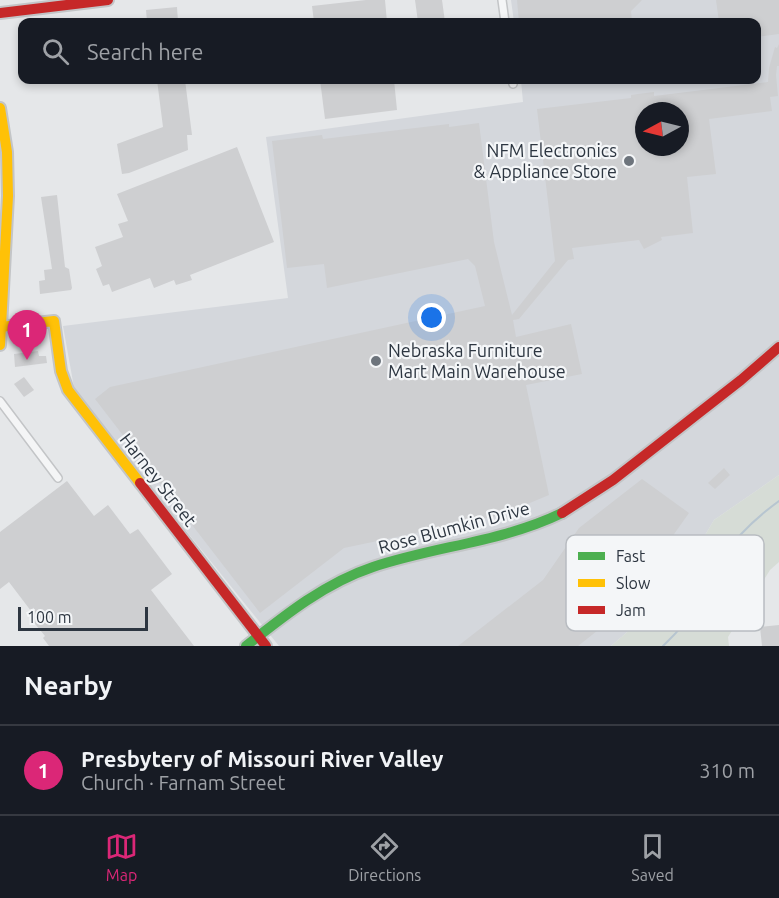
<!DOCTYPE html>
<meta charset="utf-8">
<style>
body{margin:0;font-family:Ubuntu,sans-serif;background:#242831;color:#f1f3f6}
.compass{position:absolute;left:635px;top:102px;width:54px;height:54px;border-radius:50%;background:#171b24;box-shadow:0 3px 9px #0003;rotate:263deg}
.scale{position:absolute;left:18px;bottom:15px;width:130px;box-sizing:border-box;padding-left:6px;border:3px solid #2d3641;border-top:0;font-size:16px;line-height:21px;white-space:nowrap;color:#2d3641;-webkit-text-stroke:4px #f4f6f8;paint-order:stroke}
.you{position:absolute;left:432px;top:318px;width:21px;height:21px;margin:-15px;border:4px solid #fff;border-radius:50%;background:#1a73e8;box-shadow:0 0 0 9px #1a73e833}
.badge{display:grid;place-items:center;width:39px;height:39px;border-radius:50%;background:#db2777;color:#fff;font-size:20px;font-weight:700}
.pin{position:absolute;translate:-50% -50px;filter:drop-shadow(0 2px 3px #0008)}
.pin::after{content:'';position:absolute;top:32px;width:21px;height:18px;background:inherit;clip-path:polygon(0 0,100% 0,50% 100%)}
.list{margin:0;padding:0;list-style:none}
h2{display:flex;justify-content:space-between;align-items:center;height:78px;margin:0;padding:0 24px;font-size:26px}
h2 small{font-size:20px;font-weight:400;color:#9ea1a6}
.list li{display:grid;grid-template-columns:39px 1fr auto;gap:18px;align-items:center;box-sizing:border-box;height:90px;padding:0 24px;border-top:2px solid #363941}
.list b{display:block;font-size:22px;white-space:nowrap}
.list p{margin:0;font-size:20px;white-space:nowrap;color:#9ea1a6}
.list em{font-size:20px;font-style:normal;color:#9ea1a6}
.icon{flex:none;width:33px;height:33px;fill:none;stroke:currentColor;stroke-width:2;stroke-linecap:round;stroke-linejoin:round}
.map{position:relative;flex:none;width:779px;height:646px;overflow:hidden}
.search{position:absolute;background:#171b24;box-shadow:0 3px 9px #0003;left:18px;right:18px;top:18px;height:66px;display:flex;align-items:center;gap:15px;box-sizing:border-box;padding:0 21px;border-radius:12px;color:#9ea1a6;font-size:22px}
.sheet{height:168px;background:#171b24}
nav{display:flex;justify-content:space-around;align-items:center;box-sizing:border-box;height:84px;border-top:2px solid #363941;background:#171b24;font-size:16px;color:#9ea1a6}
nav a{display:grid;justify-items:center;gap:3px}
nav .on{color:#db2777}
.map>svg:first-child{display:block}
</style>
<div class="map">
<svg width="779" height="646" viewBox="0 0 779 646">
<rect width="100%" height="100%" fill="#e5e7e9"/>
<!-- built -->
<path fill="#d4d7dc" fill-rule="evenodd" d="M511,0h268v475l-65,45 -45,76 -58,50h-332l-204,-253 -12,-67 225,-28 -22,-161 257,-35 -2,-22h235v-58h-242zM644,111h36v36h-36z"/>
<!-- green -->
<polygon fill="#d6dcd6" points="779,475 779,562 770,570 728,637 729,646 611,646 669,596 714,520"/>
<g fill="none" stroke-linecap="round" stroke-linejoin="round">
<!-- stream -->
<path stroke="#b7c5d0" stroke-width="2" d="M663,646c17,-16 32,-35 44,-55 6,-11 9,-23 16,-34 15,-23 34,-40 56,-56"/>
</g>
<!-- building -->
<g fill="#cecfd1" fill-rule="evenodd">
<polygon points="366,0 385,0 387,22 314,22 312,6"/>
<polygon points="415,0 442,0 445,22 418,22"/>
<polygon points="517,0 642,0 631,11 632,22 519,22"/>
<polygon points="716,0 779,0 779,34 756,37 756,22 719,22"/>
<polygon points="177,7 178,22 147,22 146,10"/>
<path d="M779,44v22h-2l-1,9 2,21 -8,1 2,14 -63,8 7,55 -29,3 6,56 -32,4 1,3 -18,9 -5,-9 -67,8 2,11 -6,1 -49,59 -6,1 3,17 55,-13 11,50 -56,11 23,110 -48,20 -157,33 -84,65 -165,-214 15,-12 375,-81 -10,-40 -7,-7 -141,29 -3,-24 -37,4 -15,-127 50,-6 1,4 126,-15v3l30,-4 15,119 18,73 43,-54 -18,-152 94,-11v-3l7,-1 16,-2v4l114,-14 1,-14 6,-21 2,1zM644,111h36v36h-36z"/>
<polygon points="157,80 185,80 192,135 187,135 188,150 129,173 122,174 117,144 163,127"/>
<polygon points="320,80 394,80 397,110 325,119"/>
<polygon points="237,147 274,242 190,275 192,280 176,285 174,280 154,288 150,278 112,292 109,284 103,286 96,269 102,266 95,247 123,237 118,224 128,221 117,194"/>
<polygon points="57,195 65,267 69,269 72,288 71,290 40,294 39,281 45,280 44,270 52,269 41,197"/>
<polygon points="38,351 39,356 46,356 47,363 15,367 14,354"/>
<polygon points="24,377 34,390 24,397 14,384"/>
<polygon points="724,468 730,475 715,489 708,483"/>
<polygon points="642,479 689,513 616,616 578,646 458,646 543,580 579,528"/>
<polygon points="67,481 94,516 108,505 130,534 138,529 172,574 151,590 194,646 49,646 43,638 45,636 27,614 31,611 9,582 0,589 0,532"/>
<polygon points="779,625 779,646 762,646 760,627"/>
</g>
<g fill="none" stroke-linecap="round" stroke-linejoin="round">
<!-- street casing -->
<g stroke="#c3c5c7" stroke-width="10">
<g id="street">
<polyline points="502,0 505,22"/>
<polyline points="512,80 513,84"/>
<polyline points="0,401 58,478"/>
</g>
</g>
<!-- fast casing -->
<g stroke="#c3c5c7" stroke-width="14">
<path id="fast" d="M246,646c39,-31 79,-63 127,-79 63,-21 129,-25 189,-54"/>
</g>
<!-- slow casing -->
<g stroke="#c3c5c7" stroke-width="14">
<g id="slow">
<polyline points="0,108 7,152 8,196 0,345"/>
<polyline points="0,327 54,321 61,371 68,390 140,483"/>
</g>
</g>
<!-- jam casing -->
<g stroke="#c3c5c7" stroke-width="14">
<g id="jam">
<polyline points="0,13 108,0"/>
<polyline points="140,483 266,646"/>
<polyline points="562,513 613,480 741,380 779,347"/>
</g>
</g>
<!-- street -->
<use href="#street" stroke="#f4f5f6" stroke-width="7"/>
<!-- fast -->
<use href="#fast" stroke="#4caf50" stroke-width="10"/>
<!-- slow -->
<use href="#slow" stroke="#ffc107" stroke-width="10"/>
<!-- jam -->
<use href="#jam" stroke="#c62828" stroke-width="10"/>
</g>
<!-- markers -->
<g fill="#6d747c" stroke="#f4f6f8" stroke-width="2">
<circle cx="629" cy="161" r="6"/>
<circle cx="376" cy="361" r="6"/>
</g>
<g text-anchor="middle" stroke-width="4.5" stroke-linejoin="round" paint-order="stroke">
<!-- poi labels -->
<g font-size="18" fill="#2d3641" stroke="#f4f6f8" text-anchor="end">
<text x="617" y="157">NFM Electronics<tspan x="617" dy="21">&amp; Appliance Store</tspan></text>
<text x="388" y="357" text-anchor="start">Nebraska Furniture<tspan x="388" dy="21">Mart Main Warehouse</tspan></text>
</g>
<!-- street labels -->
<g font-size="18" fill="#2d3641" stroke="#f4f6f8">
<text transform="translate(158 480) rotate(52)" y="6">Harney Street</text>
<text transform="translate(454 528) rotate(-15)" y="6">Rose Blumkin Drive</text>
</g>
</g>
<!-- legend -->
<rect x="566" y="535" width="198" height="96" rx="9" fill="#f4f6f8" stroke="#b8bcc1" stroke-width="1.5"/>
<rect x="578" y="552" width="27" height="8" fill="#4caf50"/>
<rect x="578" y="579" width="27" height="8" fill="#ffc107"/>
<rect x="578" y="606" width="27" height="8" fill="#c62828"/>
<g font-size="16" fill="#2d3641">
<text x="616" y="562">Fast</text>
<text x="616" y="589">Slow</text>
<text x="616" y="616">Jam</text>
</g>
</svg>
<svg class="compass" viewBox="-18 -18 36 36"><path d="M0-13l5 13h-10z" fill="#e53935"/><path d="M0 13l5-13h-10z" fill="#9ea1a6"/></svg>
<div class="scale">100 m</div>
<div class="you"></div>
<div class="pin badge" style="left:27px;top:360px">1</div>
<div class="search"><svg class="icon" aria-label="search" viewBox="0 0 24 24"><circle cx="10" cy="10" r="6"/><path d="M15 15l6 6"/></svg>Search here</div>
</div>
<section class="sheet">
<h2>Nearby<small></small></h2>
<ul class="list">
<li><span class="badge">1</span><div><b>Presbytery of Missouri River Valley</b><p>Church · Farnam Street</p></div><em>310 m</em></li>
</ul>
</section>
<nav>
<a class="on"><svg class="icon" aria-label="map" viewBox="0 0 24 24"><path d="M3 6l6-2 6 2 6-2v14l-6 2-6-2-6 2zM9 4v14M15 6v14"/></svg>Map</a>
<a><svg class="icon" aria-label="directions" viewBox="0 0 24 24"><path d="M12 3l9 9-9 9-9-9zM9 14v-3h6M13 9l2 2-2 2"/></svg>Directions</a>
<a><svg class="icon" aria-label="saved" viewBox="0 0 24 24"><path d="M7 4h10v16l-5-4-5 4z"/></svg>Saved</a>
</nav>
